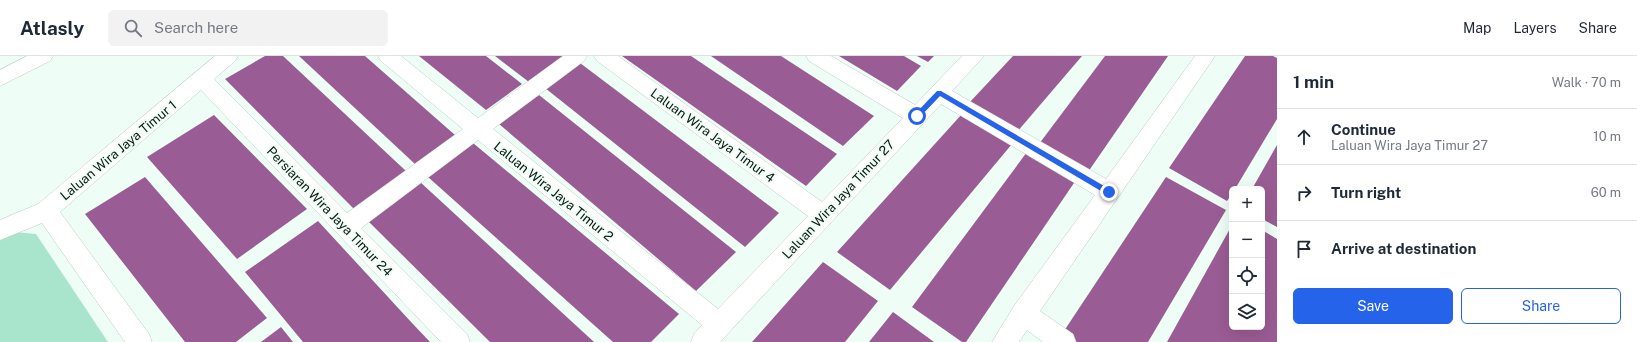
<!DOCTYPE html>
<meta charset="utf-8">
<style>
body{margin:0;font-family:"Public Sans",sans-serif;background:#f2f2f3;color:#1f2937}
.controls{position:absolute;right:12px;bottom:12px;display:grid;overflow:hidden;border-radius:6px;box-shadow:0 4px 16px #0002}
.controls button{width:36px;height:36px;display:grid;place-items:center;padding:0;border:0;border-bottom:1px solid #e0e1e3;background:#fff;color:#1f2937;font:20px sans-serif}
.stop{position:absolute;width:12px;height:12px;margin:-9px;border:3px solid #2563eb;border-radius:50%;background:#fff}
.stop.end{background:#2563eb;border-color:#fff;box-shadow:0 1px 4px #0008}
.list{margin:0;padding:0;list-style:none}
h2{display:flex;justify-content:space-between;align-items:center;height:52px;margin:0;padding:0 16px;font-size:17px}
h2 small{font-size:13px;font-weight:400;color:#747a83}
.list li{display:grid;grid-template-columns:26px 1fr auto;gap:12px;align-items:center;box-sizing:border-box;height:56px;padding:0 16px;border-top:1px solid #e0e1e3}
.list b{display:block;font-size:15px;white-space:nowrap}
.list p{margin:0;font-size:13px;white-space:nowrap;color:#747a83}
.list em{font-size:13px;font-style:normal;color:#747a83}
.actions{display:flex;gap:8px;padding:12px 16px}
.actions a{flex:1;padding:9px 0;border:1px solid #2563eb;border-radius:6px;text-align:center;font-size:14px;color:#2563eb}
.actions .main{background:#2563eb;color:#fff}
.icon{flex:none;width:22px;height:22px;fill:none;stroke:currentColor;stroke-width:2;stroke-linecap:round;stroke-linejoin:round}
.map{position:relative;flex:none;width:1277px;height:286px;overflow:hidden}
header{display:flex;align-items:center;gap:24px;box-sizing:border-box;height:56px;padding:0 20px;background:#fff;border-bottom:1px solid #e0e1e3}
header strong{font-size:19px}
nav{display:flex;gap:22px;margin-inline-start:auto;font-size:14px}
.search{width:280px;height:36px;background:#f2f2f3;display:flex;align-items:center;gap:10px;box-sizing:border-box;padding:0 14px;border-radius:6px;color:#747a83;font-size:15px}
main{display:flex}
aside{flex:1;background:#fff}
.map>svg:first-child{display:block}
</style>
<header>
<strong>Atlasly</strong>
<div class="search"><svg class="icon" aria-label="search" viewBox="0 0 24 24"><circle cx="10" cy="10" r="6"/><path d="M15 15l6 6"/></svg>Search here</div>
<nav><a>Map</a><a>Layers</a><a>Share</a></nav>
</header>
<main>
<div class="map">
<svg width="1277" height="286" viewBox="0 0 1277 286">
<rect width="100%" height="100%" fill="#eefef7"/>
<!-- green -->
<polygon fill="#a9e5cd" points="4,175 36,178 108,286 0,286 0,176"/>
<!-- building -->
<g fill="#9a5c94">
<polygon points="265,0 283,0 407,116 355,154 225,23"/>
<polygon points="299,0 365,0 455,79 415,108"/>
<polygon points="419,0 486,0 522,28 486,54"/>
<polygon points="495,0 565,0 529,26"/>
<polygon points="622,0 691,0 837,98 806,130"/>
<polygon points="711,0 781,0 874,60 843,90"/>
<polygon points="839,0 904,0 921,10 897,35"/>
<polygon points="917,0 934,0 928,6"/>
<polygon points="1013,0 1082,0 1017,76 969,47"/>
<polygon points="1105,0 1168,0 1088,116 1039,88"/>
<polygon points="1245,0 1273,0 1277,2 1277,63 1235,133 1232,133 1232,138 1227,145 1169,112"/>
<polygon points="580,7 779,157 745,191 545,32"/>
<polygon points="539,39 736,196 696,235 499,68"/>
<polygon points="962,58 1012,88 890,234 837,196"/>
<polygon points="214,59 307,153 237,203 147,101"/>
<polygon points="473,87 679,258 651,286 613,286 428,121"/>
<polygon points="1277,89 1277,171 1262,163 1262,133 1252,133"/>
<polygon points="1027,96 1076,124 966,286 962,286 912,251"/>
<polygon points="145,121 267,262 236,286 185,286 85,158"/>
<polygon points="1166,121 1226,154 1148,286 1074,286 1062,278"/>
<polygon points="419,125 594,286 490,286 367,164"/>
<polygon points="318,165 412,267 430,286 303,286 245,216"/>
<polygon points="1232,169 1232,271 1262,271 1262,174 1277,183 1277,286 1167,286"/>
<polygon points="823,206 878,245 845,286 752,286"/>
<polygon points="893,256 934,286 869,286"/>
<polygon points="281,271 293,286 261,286"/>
</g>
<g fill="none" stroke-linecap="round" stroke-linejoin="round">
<!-- minor casing -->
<g stroke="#b8cbc2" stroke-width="1">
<g id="minor">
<polygon points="27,0 53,0 50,5 0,30 0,14"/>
<polygon points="215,0 238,0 235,5 214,23 347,157 463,73 381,5 378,0 401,0 478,62 563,0 587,0 584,5 493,73 718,253 808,160 597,5 594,0 618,0 822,146 903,62 809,5 806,0 831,0 915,49 962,0 984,0 952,35 1106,123 1195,0 1215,0 1040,255 1073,278 1076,286 1043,286 1027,274 1019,286 992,286 1014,250 1095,139 941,48 720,286 691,286 694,278 702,269 478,84 361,172 467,278 470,286 441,286 201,34 60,156 149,278 152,286 125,286 42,167 0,184 0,164 38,148"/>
</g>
</g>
<!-- minor -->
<use href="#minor" fill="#fff" fill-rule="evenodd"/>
</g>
<!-- route -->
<polygon fill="#2563eb" points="937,35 941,35 1111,134 1111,138 1106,138 940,40 919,62 915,62 915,58"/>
<g text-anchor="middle" stroke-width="4" stroke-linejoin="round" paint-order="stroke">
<!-- street labels -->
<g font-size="13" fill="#0e1512" stroke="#eefef7">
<text transform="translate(713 79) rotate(36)" y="5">Laluan Wira Jaya Timur 4</text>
<text transform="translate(118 94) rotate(-40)" y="5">Laluan Wira Jaya Timur 1</text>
<text transform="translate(554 135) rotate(39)" y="5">Laluan Wira Jaya Timur 2</text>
<text transform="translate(838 143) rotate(-47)" y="5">Laluan Wira Jaya Timur 27</text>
<text transform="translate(330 155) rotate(46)" y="5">Persiaran Wira Jaya Timur 24</text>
</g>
</g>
</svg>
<div class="controls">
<button>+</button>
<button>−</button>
<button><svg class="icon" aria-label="locate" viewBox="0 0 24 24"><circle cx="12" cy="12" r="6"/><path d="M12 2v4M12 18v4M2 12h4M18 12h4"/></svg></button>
<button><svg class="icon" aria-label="layers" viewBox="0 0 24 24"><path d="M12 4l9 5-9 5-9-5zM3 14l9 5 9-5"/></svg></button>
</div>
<div class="stop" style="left:917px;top:60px"></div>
<div class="stop end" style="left:1109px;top:136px"></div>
</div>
<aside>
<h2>1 min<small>Walk · 70 m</small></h2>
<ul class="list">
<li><svg class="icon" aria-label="ahead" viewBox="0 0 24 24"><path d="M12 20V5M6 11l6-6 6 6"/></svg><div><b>Continue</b><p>Laluan Wira Jaya Timur 27</p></div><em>10 m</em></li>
<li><svg class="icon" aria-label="right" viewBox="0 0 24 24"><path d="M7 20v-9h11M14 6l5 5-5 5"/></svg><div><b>Turn right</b></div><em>60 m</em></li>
<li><svg class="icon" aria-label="arrive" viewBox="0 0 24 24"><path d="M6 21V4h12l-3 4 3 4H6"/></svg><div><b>Arrive at destination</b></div></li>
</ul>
<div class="actions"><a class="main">Save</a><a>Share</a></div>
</aside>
</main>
